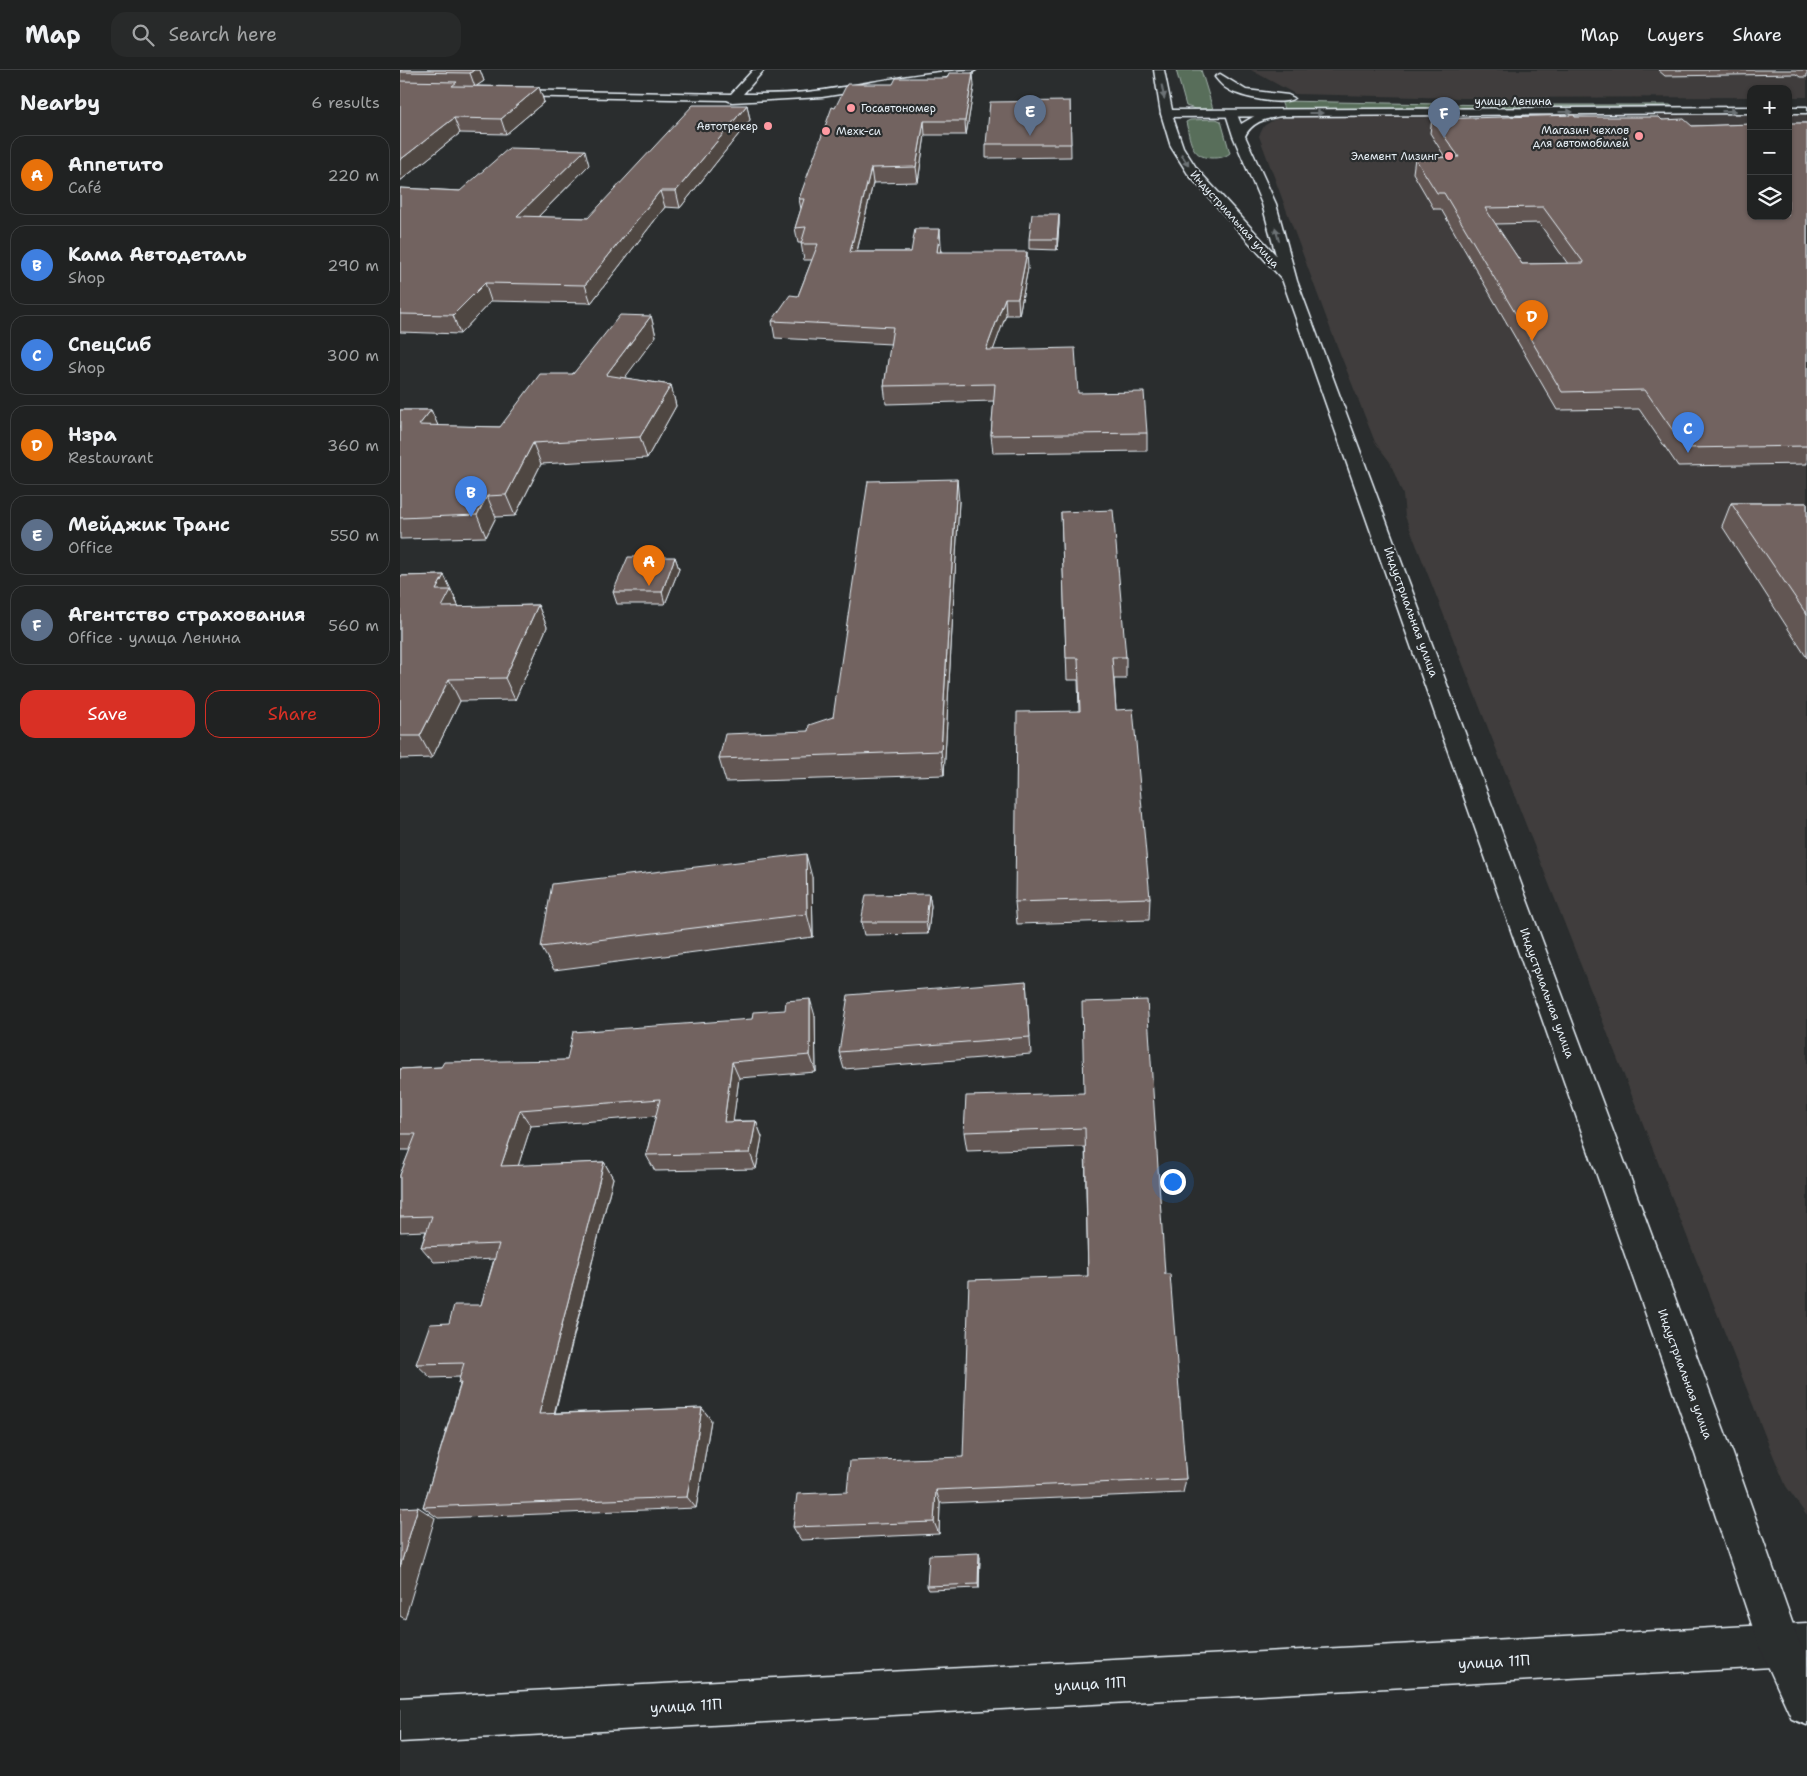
<!DOCTYPE html>
<meta charset="utf-8">
<style>
body{margin:0;font-family:"Shantell Sans",sans-serif;background:#282a2a;color:#f1f3f6}
.controls{position:absolute;right:15px;top:15px;display:grid;overflow:hidden;border-radius:10px;box-shadow:0 1px 4px #0004}
.controls button{width:45px;height:45px;display:grid;place-items:center;padding:0;border:0;border-bottom:1px solid #3d3f40;background:#202222;color:#f1f3f6;font:25px sans-serif}
.you{position:absolute;left:772px;top:1111px;width:18px;height:18px;margin:-12px;border:4px solid #fff;border-radius:50%;background:#1a73e8;box-shadow:0 0 0 8px #1a73e833}
.badge{display:grid;place-items:center;width:32px;height:32px;border-radius:50%;background:#d93025;color:#fff;font-size:16px;font-weight:700}
.pin{position:absolute;translate:-50% -41px;filter:drop-shadow(0 1px 2px #0008)}
.pin::after{content:'';position:absolute;top:26px;width:18px;height:15px;background:inherit;clip-path:polygon(0 0,100% 0,50% 100%)}
.list{margin:0;padding:0;list-style:none}
h2{display:flex;justify-content:space-between;align-items:center;height:65px;margin:0;padding:0 20px;font-size:21px}
h2 small{font-size:16px;font-weight:400;color:#a2a4a5}
.list li{display:grid;grid-template-columns:32px 1fr auto;gap:15px;align-items:center;box-sizing:border-box;height:80px;margin:0 10px 10px;padding:0 10px;border:1px solid #3d3f40;border-radius:15px}
.list b{display:block;font-size:19px;white-space:nowrap}
.list p{margin:0;font-size:16px;white-space:nowrap;color:#a2a4a5}
.list em{font-size:16px;font-style:normal;color:#a2a4a5}
.actions{display:flex;gap:10px;padding:15px 20px}
.actions a{flex:1;padding:11px 0;border:1px solid #d93025;border-radius:15px;text-align:center;font-size:18px;color:#d93025}
.actions .main{background:#d93025;color:#fff}
.icon{flex:none;width:28px;height:28px;fill:none;stroke:currentColor;stroke-width:2;stroke-linecap:round;stroke-linejoin:round}
.map{position:relative;flex:none;width:1407px;height:1706px;overflow:hidden}
header{display:flex;align-items:center;gap:30px;box-sizing:border-box;height:70px;padding:0 25px;background:#202222;border-bottom:1px solid #3d3f40}
header strong{font-size:24px}
nav{display:flex;gap:28px;margin-inline-start:auto;font-size:18px}
.search{width:350px;height:45px;background:#282a2a;display:flex;align-items:center;gap:12px;box-sizing:border-box;padding:0 18px;border-radius:15px;color:#a2a4a5;font-size:19px}
main{display:flex}
aside{flex:1;background:#202222}
.map>svg:first-child{display:block}
</style>
<header>
<strong>Map</strong>
<div class="search"><svg class="icon" aria-label="search" viewBox="0 0 24 24"><circle cx="10" cy="10" r="6"/><path d="M15 15l6 6"/></svg>Search here</div>
<nav><a>Map</a><a>Layers</a><a>Share</a></nav>
</header>
<main>
<aside>
<h2>Nearby<small>6 results</small></h2>
<ul class="list">
<li><span class="badge" style="background:#e8710a">A</span><div><b>Аппетито</b><p>Café</p></div><em>220 m</em></li>
<li><span class="badge" style="background:#3f7fe0">B</span><div><b>Кама Автодеталь</b><p>Shop</p></div><em>290 m</em></li>
<li><span class="badge" style="background:#3f7fe0">C</span><div><b>СпецСиб</b><p>Shop</p></div><em>300 m</em></li>
<li><span class="badge" style="background:#e8710a">D</span><div><b>Нзра</b><p>Restaurant</p></div><em>360 m</em></li>
<li><span class="badge" style="background:#5c6f8a">E</span><div><b>Мейджик Транс</b><p>Office</p></div><em>550 m</em></li>
<li><span class="badge" style="background:#5c6f8a">F</span><div><b>Агентство страхования</b><p>Office · улица Ленина</p></div><em>560 m</em></li>
</ul>
<div class="actions"><a class="main">Save</a><a>Share</a></div>
</aside>
<div class="map">
<svg width="1407" height="1706" viewBox="0 0 1407 1706">
<rect width="100%" height="100%" fill="#2a2d2e"/>
<filter id="ink" filterUnits="userSpaceOnUse"><feTurbulence type="fractalNoise" baseFrequency=".02" numOctaves="2"/><feDisplacementMap in="SourceGraphic" scale="10" xChannelSelector="R" yChannelSelector="G"/><feConvolveMatrix kernelMatrix="1 2 1 2 8 2 1 2 1" color-interpolation-filters="sRGB"/></filter>
<g filter="url(#ink)">
<!-- built -->
<g fill="#403e3d">
<polygon points="851,0 1407,0 1407,27 1388,27 1388,19 1351,19 1351,27 1063,28 895,24"/>
<polygon points="1388,43 1407,43 1407,1446 1386,1416 1366,1368 1005,446 1003,425 990,392 975,372 932,263 859,66 864,56 875,49 893,46 1075,48 1351,44 1351,146 1388,146"/>
</g>
<!-- green -->
<g fill="#586e5a" stroke="#a0b0a9">
<polygon points="776,0 801,0 813,39 795,39 786,36"/>
<polygon points="881,31 1093,35 1270,35 1273,37 884,39"/>
<path d="M816,49l5,2 9,32c-6,5 -12,5 -19,5 -21,-1 -21,-20 -25,-36l4,-2z"/>
</g>
<g fill="none" stroke-linecap="round" stroke-linejoin="round">
<!-- street casing -->
<g stroke="#e8f1f8" stroke-width="3">
<g id="street">
<path d="M353,0h11l-21,24c27,0 54,0 81,-4 50,-7 101,-20 152,-20l-5,3 -149,24 -90,5 -5,-2 -223,-4 -6,-3 6,-3 227,4z"/>
<polygon points="1407,1553 1407,1595 0,1672 0,1628"/>
</g>
</g>
<!-- secondary casing -->
<g stroke="#e8f1f8" stroke-width="3">
<path id="secondary" d="M881,40l4,1v4c-16,4 -31,4 -40,21l31,68 21,77 436,1173 65,185 9,18v68l-15,-6 -33,-73 -64,-192 -413,-1175 -94,-105 -17,-27 -10,-33 6,-3 4,1 12,35 14,22 79,86 -14,-51 -29,-68 -7,-22 6,-3 4,1 5,12 17,-10z"/>
</g>
<!-- primary casing -->
<g stroke="#e8f1f8" stroke-width="3">
<g id="primary">
<polygon points="754,0 764,0 772,40 1351,37 1351,43 767,47 761,44"/>
<path d="M820,4l26,16 42,5 6,3c-10,9 -54,-1 -65,-8 -6,-3 -10,-8 -14,-13z"/>
<rect x="1388" y="37" width="19" height="6"/>
</g>
</g>
<!-- street -->
<use href="#street" fill="#2a2d2e" fill-rule="evenodd"/>
<!-- secondary -->
<use href="#secondary" fill="#2a2d2e" fill-rule="evenodd"/>
<!-- primary -->
<use href="#primary" fill="#2a2d2e" fill-rule="evenodd"/>
</g>
<!-- wall -->
<g fill="#625653" stroke="#e8f1f8" fill-rule="evenodd">
<polygon points="0,0 80,0 84,11 76,16 139,17 144,32 106,64 60,63 0,111"/>
<polygon points="1258,0 1407,0 1407,7 1400,7 1396,4 1265,6"/>
<polygon points="574,16 566,65 525,65 518,112 473,113 457,182 511,182 541,175 541,182 628,198 619,245 606,245 593,280 678,323 747,363 747,381 593,383 591,365 594,331 486,334 484,316 491,274 375,268 372,251 398,226 412,190 404,190 401,173 398,173 395,158 401,139 399,129 435,38"/>
<polygon points="670,31 671,87 586,88 586,74"/>
<polygon points="347,35 350,50 280,138 265,137 191,233 91,231 60,264 0,262 0,118 60,121 189,95 138,147 188,148"/>
<path d="M1175,47l87,3 30,6 115,-3v341l-129,2 -39,-57 -82,1 -116,-201h-7l-21,-36 2,-15 30,-1 -15,-24 2,-14zM1139,153l29,41h-46l-27,-40z"/>
<polygon points="659,144 659,154 657,180 629,179 629,169"/>
<polygon points="251,246 256,266 224,308 271,315 276,336 247,388 141,394 115,446 96,447 86,467 0,469 0,340 31,340 38,356 100,357"/>
<polygon points="559,431 544,705 326,712 319,689 408,661 433,647"/>
<polygon points="1331,433 1407,433 1407,588 1322,456"/>
<polygon points="661,442 726,587 726,609 714,609 716,640 750,828 749,850 617,854 615,832 679,641 678,610 667,610"/>
<polygon points="275,487 279,499 265,534 217,534 213,522"/>
<polygon points="44,505 59,537 138,535 147,557 115,630 60,631 32,688 0,689 0,506"/>
<polygon points="412,807 413,867 154,900 141,877"/>
<polygon points="529,824 531,836 528,864 464,865 461,852"/>
<polygon points="626,911 631,984 444,999 439,982"/>
<polygon points="415,946 416,1002 339,1008 333,1051 356,1051 362,1067 356,1099 255,1101 246,1085 256,1046 131,1056 118,1096 204,1092 213,1108 155,1343 302,1338 311,1350 296,1438 38,1448 23,1437 60,1315 58,1313 60,1307 31,1308 16,1294 49,1253 81,1235 94,1189 34,1192 21,1177 26,1161 0,1162 0,1105 10,1080 0,1080 0,999 41,997 167,990"/>
<polygon points="684,1023 765,1204 786,1409 783,1423 540,1433 539,1464 401,1470 393,1457 447,1422 563,1387 688,1206 685,1077 567,1081 564,1062"/>
<polygon points="580,1487 579,1518 529,1520 527,1516"/>
</g>
<!-- shaded-wall -->
<g fill="#504643" stroke="#e8f1f8">
<polygon points="74,0 80,0 84,11 75,17 70,3"/>
<polygon points="573,3 574,16 566,65 565,51"/>
<polygon points="139,17 144,32 106,64 101,49"/>
<polygon points="347,35 350,50 280,138 276,121"/>
<polygon points="54,48 60,63 0,111 0,90"/>
<polygon points="524,51 525,65 518,112 516,97"/>
<polygon points="185,80 189,95 122,163 117,146"/>
<polygon points="471,98 473,113 453,198 450,182"/>
<polygon points="260,121 265,137 191,233 185,215"/>
<polygon points="659,144 659,154 657,180 657,169"/>
<polygon points="540,159 541,175 539,198 537,182"/>
<polygon points="627,182 628,198 619,245 618,228"/>
<polygon points="85,213 91,231 60,264 53,245"/>
<polygon points="605,228 606,245 587,297 586,280"/>
<polygon points="251,246 256,266 212,325 206,305"/>
<polygon points="271,315 276,336 247,388 240,367"/>
<polygon points="31,340 40,360 19,355"/>
<polygon points="133,373 141,394 115,446 106,425"/>
<polygon points="557,409 559,431 544,705 541,681"/>
<polygon points="87,426 96,447 86,467 77,445"/>
<polygon points="275,487 279,499 265,534 262,522"/>
<polygon points="44,505 61,542 42,537 36,520"/>
<polygon points="138,535 147,557 115,630 105,608"/>
<polygon points="49,609 60,631 32,688 20,666"/>
<polygon points="406,784 412,807 413,867 407,844"/>
<polygon points="529,824 531,836 528,864 526,852"/>
<polygon points="410,929 415,946 416,1002 410,985"/>
<polygon points="332,992 339,1008 331,1068 324,1052"/>
<polygon points="120,1040 131,1056 113,1112 101,1096"/>
<polygon points="356,1051 362,1067 356,1099 350,1083"/>
<polygon points="204,1092 213,1108 151,1356 139,1344"/>
<polygon points="302,1338 311,1350 296,1438 287,1427"/>
<polygon points="536,1420 540,1433 539,1464 534,1452"/>
<polygon points="18,1437 35,1448 5,1549 0,1546 0,1497"/>
<polygon points="579,1483 580,1487 579,1518 578,1514"/>
</g>
<!-- building -->
<g fill="#726460" stroke="#e8f1f8" fill-rule="evenodd">
<polygon points="0,0 74,0 70,3 0,2"/>
<polygon points="549,3 573,3 565,51 524,51 516,97 471,98 450,182 511,182 515,159 540,159 537,182 627,182 618,228 605,228 586,280 675,278 678,323 744,322 747,363 591,365 595,314 484,316 493,257 372,251 390,225 398,226 418,174 401,174 406,157 395,158 404,129 399,129 432,37 435,38 447,14 493,14 496,8 547,8"/>
<polygon points="0,11 57,12 52,16 139,17 101,49 54,48 0,90"/>
<polygon points="670,31 671,74 586,74 590,32"/>
<polygon points="293,35 347,35 276,121 260,121 185,215 85,213 53,245 0,244 0,118 60,121 109,78 185,80 117,146 188,148"/>
<path d="M1174,45l1,2h84l3,3 22,-1 8,7 59,-2v92h37v-93h19v323l-122,2 -40,-58 -83,2 -118,-199h-7l-22,-35 44,-1 -27,-38zM1143,137l41,56 -62,1 -37,-56z"/>
<polygon points="632,144 659,144 657,169 629,169"/>
<polygon points="220,245 251,246 206,305 271,315 240,367 133,373 106,425 87,426 77,445 0,448 0,340 31,340 19,355 100,357 140,304 173,304"/>
<polygon points="557,409 541,681 319,689 325,664 408,661 409,655 433,647 468,411"/>
<polygon points="1331,433 1407,433 1407,545"/>
<polygon points="713,440 726,587 712,587 716,640 733,639 750,828 615,832 617,642 680,641 678,588 666,588 661,442"/>
<polygon points="228,487 275,487 262,522 213,522"/>
<polygon points="44,505 36,520 51,520 42,537 138,535 105,608 49,609 20,666 0,666 0,506"/>
<polygon points="406,784 407,844 141,877 152,814"/>
<polygon points="529,824 526,852 461,852 466,825"/>
<polygon points="626,911 630,967 439,982 448,925"/>
<polygon points="410,929 410,985 332,992 324,1052 356,1051 350,1083 246,1085 260,1029 120,1040 101,1096 204,1092 139,1344 302,1338 287,1427 23,1437 61,1313 58,1313 64,1293 16,1294 30,1254 49,1253 54,1235 81,1235 99,1174 21,1177 32,1146 0,1147 0,1105 16,1064 0,1064 0,999 41,997 44,992 167,990 173,962 352,949 353,942 385,940 386,931"/>
<polygon points="747,930 765,1204 770,1204 786,1409 536,1420 534,1452 393,1457 397,1424 447,1422 450,1391 563,1387 569,1210 688,1206 685,1058 564,1062 566,1026 684,1023 682,932"/>
<polygon points="18,1437 0,1497 0,1438"/>
<polygon points="579,1483 578,1514 527,1516 529,1485"/>
</g>
<!-- one-way arrows -->
<defs><path id="oneway-solid" d="M-6-.8H1V-3.2L6.5 0L1 3.2V.8H-6Z" transform="scale(1.25)"/></defs>
<g fill="#6c7275">
<use href="#oneway-solid" transform="translate(763 22) rotate(79)"/>
<use href="#oneway-solid" transform="translate(1329 41) rotate(-1)"/>
<use href="#oneway-solid" transform="translate(1166 42)"/>
<use href="#oneway-solid" transform="translate(916 43)"/>
<use href="#oneway-solid" transform="translate(785 90) rotate(59)"/>
<use href="#oneway-solid" transform="translate(877 164) rotate(-105)"/>
</g>
</g>
<!-- markers -->
<g fill="#ff9aa2" stroke="#2a2d2e" stroke-width="2">
<circle cx="451" cy="38" r="5"/>
<circle cx="368" cy="56" r="5"/>
<circle cx="426" cy="61" r="5"/>
<circle cx="1239" cy="66" r="5"/>
<circle cx="1049" cy="86" r="5"/>
</g>
<g text-anchor="middle" stroke-width="4.5" stroke-linejoin="round" paint-order="stroke">
<!-- far-street labels -->
<g font-size="11" fill="#e8f1f8" stroke="#2a2d2e">
<text x="1113" y="35">улица Ленина</text>
<text transform="translate(835 149) rotate(48)" y="4">Индустриальная улица</text>
</g>
<!-- far-poi labels -->
<g font-size="11" fill="#e8f1f8" stroke="#2a2d2e" text-anchor="end">
<text x="461" y="42" text-anchor="start">Госавтономер</text>
<text x="358" y="60">Автотрекер</text>
<text x="1229" y="64">Магазин чехлов<tspan x="1229" dy="13">для автомобилей</tspan></text>
<text x="436" y="65" text-anchor="start">Мехк-си</text>
<text x="1039" y="90">Элемент Лизинг</text>
</g>
<!-- street labels -->
<g font-size="12" fill="#e8f1f8" stroke="#2a2d2e">
<text transform="translate(1011 542) rotate(70)" y="4">Индустриальная улица</text>
<text transform="translate(1147 923) rotate(70)" y="4">Индустриальная улица</text>
<text transform="translate(1285 1304) rotate(70)" y="4">Индустриальная улица</text>
</g>
<!-- near-street labels -->
<g font-size="15" fill="#e8f1f8" stroke="#2a2d2e">
<text transform="translate(1094 1592) rotate(-3)" y="5">улица 11П</text>
<text transform="translate(690 1614) rotate(-3)" y="5">улица 11П</text>
<text transform="translate(286 1636) rotate(-3)" y="5">улица 11П</text>
</g>
</g>
</svg>
<div class="controls">
<button>+</button>
<button>−</button>
<button><svg class="icon" aria-label="layers" viewBox="0 0 24 24"><path d="M12 4l9 5-9 5-9-5zM3 14l9 5 9-5"/></svg></button>
</div>
<div class="you"></div>
<div class="pin badge" style="left:249px;top:516px;background:#e8710a">A</div>
<div class="pin badge" style="left:71px;top:447px;background:#3f7fe0">B</div>
<div class="pin badge" style="left:1288px;top:383px;background:#3f7fe0">C</div>
<div class="pin badge" style="left:1132px;top:271px;background:#e8710a">D</div>
<div class="pin badge" style="left:630px;top:66px;background:#5c6f8a">E</div>
<div class="pin badge" style="left:1044px;top:68px;background:#5c6f8a">F</div>
</div>
</main>
